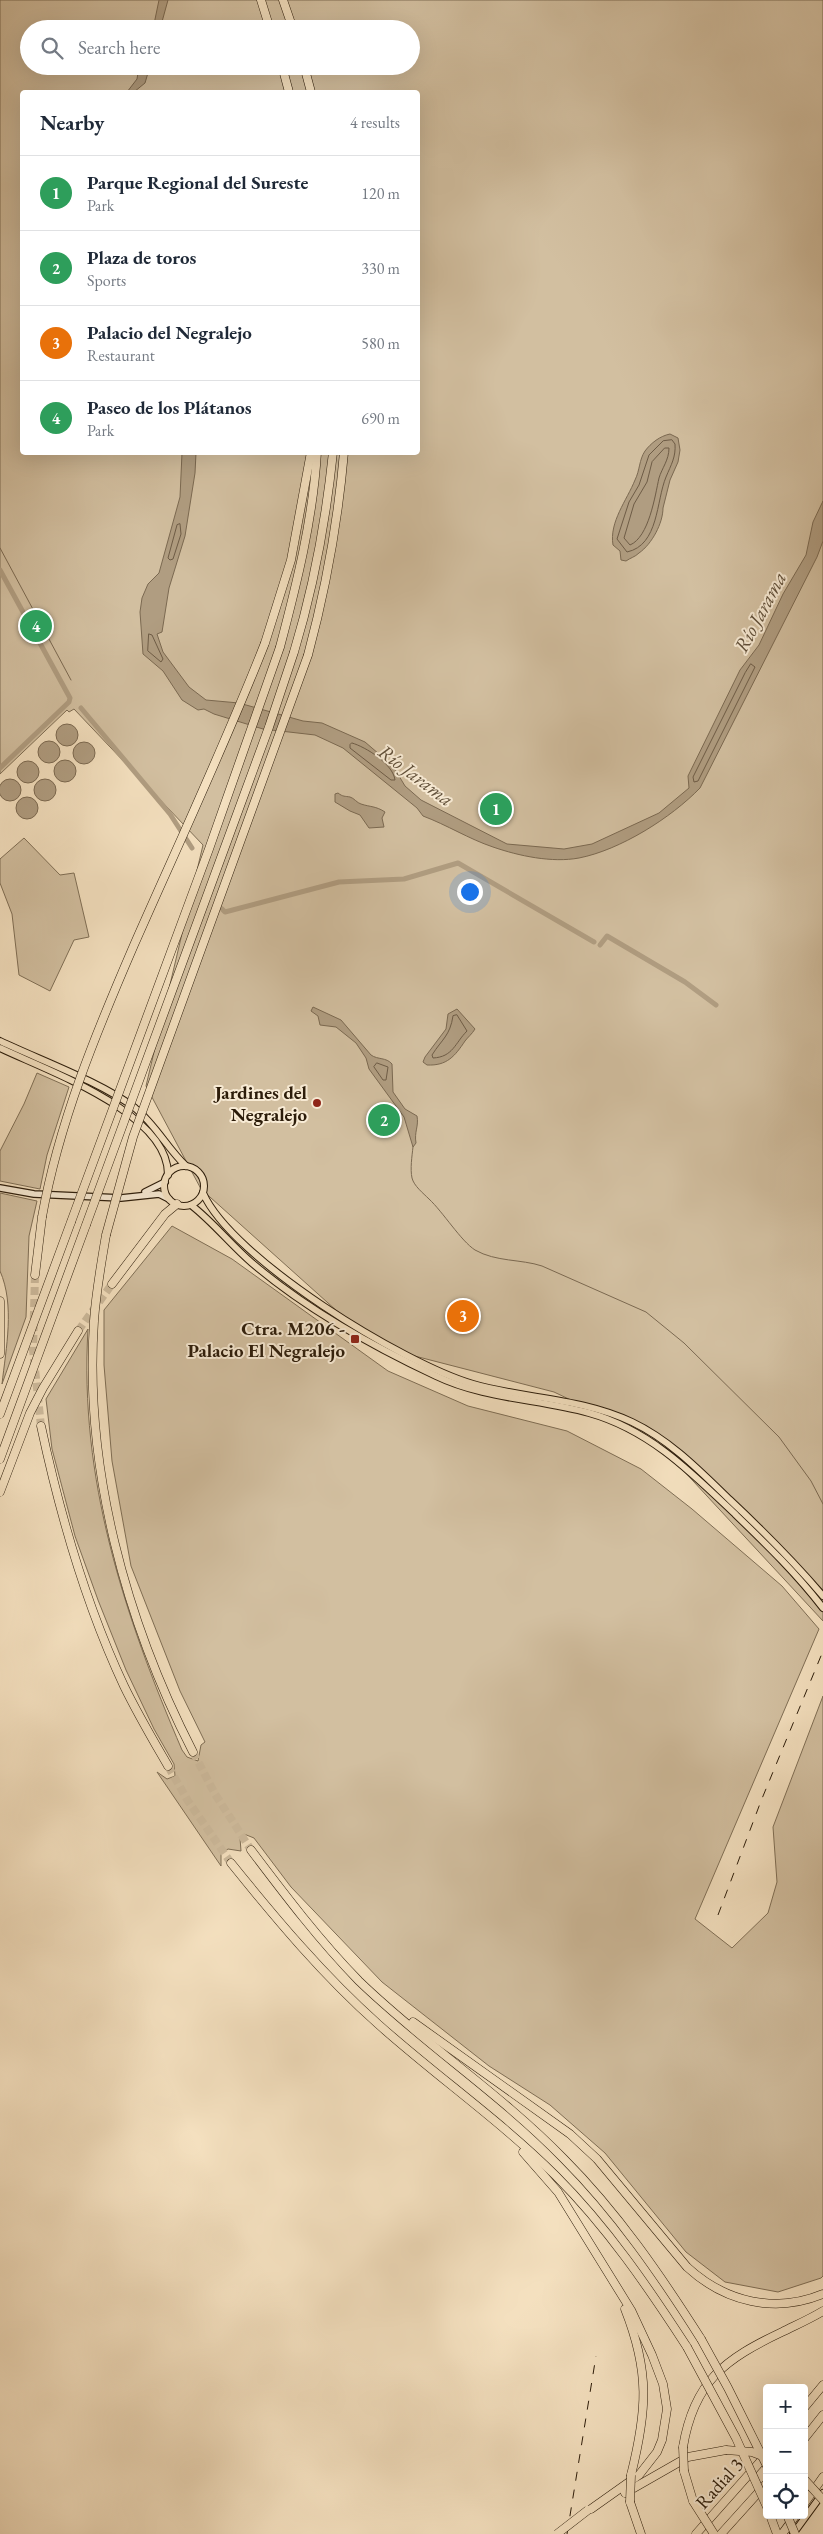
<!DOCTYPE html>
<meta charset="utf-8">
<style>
body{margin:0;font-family:"EB Garamond",serif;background:#f2f2f3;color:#1f2937}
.controls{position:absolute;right:15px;bottom:15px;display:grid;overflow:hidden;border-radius:5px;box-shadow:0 5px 20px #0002}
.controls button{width:45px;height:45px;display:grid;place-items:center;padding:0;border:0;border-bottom:1px solid #e0e1e3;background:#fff;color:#1f2937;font:25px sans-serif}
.you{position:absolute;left:469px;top:891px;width:18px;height:18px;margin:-12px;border:4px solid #fff;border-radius:50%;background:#1a73e8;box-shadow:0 0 0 8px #1a73e833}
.badge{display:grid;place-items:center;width:32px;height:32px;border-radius:50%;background:#db2777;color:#fff;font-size:16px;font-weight:700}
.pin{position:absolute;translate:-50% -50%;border:2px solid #fff;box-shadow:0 1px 5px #0006}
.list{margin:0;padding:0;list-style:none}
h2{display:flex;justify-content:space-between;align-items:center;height:65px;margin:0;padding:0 20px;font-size:21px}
h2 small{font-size:16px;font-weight:400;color:#747a83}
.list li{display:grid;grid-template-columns:32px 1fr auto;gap:15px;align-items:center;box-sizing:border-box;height:75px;padding:0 20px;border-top:1px solid #e0e1e3}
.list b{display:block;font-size:19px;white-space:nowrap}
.list p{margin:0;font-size:16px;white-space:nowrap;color:#747a83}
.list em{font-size:16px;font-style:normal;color:#747a83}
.icon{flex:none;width:28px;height:28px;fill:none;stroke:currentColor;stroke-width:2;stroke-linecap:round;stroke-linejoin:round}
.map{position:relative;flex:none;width:823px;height:2534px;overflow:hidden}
.search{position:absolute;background:#fff;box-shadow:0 5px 20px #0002;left:20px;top:20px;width:400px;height:55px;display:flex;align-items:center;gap:12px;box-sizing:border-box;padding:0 18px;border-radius:28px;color:#747a83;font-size:19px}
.panel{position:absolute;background:#fff;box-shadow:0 5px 20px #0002;left:20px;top:90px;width:400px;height:365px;border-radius:5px}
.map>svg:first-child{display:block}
</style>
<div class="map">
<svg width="823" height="2534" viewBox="0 0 823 2534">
<rect width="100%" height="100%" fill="#f4e0bf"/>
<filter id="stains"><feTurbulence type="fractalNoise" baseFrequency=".004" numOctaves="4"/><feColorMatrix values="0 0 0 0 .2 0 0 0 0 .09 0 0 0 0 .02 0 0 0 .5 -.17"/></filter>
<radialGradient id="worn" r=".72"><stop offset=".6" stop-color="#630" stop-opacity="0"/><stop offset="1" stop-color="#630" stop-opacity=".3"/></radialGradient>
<!-- green -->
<g fill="#d2bfa0" stroke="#7f6e55" fill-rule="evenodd">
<path d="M0,0h823v1621l-168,-181 -101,-48 -178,-46 -175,-157 -55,-103 57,-241 -129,-136 -5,3 -2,-2 -67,64zM29,29h382v37h-382zM22,92h396v360h-396z"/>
<polygon points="24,838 60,875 74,873 89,937 74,940 50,991 19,975 12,914 0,883 0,859"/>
<polygon points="37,1073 69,1087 47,1155 40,1189 0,1181 0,1151 24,1104"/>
<path d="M0,1193l37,8 -8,35 -3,81 -24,67c4,-36 13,-79 -2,-113z"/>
<path d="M172,1226l60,33 156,112 80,35 99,25 74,38 51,40 90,77 37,43 -124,290 37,29 36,-35 9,-31 -4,-55 50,-131v580l-2,2 -43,14 -53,-10 -39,-30 -81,-99 -55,-48 -61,-39 -107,-84 -91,-95 -37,-49 -10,-4 -4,4 1,13 -13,-2 -7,5v12l-64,-94 10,7 8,-3 -1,-12 -20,-35 -28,-59 -28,-70 -23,-64 -23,-87 -6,-50 42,-70c-9,150 36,286 94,421l5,7 11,4 3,-16 4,-3 -25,-51 -49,-125 -19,-105 -8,-96v-55z"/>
</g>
<!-- water -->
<g fill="#b09d81" stroke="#7b6951">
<polygon points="159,0 168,0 160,29 153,29"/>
<polygon points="139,66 150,66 145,83 134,92 127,92 137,79"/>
<path d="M670,434l8,4 2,12 -2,12 -8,18 -7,28c0,15 -11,36 -24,45 -4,4 -9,5 -13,8l-5,-1 -1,-9 -7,-6c-4,-23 14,-45 22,-65 5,-10 4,-20 10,-29 6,-8 15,-15 25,-17z"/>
<path d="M182,453h14l-1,20 -10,63 -16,52 -7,44 -5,2 6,18 26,35 17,13 33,3 64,18 19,2 43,19 28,24 12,20 16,14 86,44 57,5 28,-5 67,-31 30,-25 -1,-12 52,-106 19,-25 24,-51 23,-39 7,-33 10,-21v40l-6,16 -117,231c-29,30 -80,62 -121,70 -27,5 -60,-2 -86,-11 -24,-8 -46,-22 -70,-31l-6,-8 -74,-60 -28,-13 -52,-6 -49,-15 -10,-5 -6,1 -16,-10 -19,-29 -20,-17 -3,-42 2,-14 6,-14 11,-11 21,-76z"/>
<circle cx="67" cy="735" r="11"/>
<circle cx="49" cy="752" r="11"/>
<circle cx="84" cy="753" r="11"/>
<circle cx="65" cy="771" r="11"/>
<circle cx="28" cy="772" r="11"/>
<circle cx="45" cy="790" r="11"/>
<circle cx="10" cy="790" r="11"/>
<path d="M338,793c5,4 7,3 12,4 4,1 7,6 11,7 9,3 15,2 24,8l-3,6 2,9 -15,1 -9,-13 -10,-4 -15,-9v-8z"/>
<circle cx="27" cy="808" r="11"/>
<path d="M313,1007l28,13 30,35c7,5 15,2 21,9l1,28 12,17 12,7c2,10 -3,16 -1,27l-3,4 -9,-30 -35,-48 -3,-11 -10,-15 -20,-16 -16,-2 -2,-9 -7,-5z"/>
<path d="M457,1009l18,20c-3,5 -7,8 -10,12 -10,15 -18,25 -38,24l-4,-3 2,-5 21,-28 2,-15z"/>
</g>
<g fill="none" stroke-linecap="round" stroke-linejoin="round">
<!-- shore -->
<g stroke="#6e5c46" stroke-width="1">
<path d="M672,440l3,4c1,13 -4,21 -9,33 -10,24 -7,68 -39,75l-10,-13 12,-37 10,-17 10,-30 14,-14z"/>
<path d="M665,448h4c0,12 -7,20 -10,30 -4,18 -10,59 -29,67l-6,-7 10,-34 13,-22 5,-20z"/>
<polygon points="180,524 181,534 173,559 170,560 168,558 177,525"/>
<polygon points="149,634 152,635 163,659 161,662 148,651"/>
<polygon points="751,664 755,667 698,781 694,782 693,777 745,673"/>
<path d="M352,743c14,4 41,21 43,37h-4l-41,-32v-3z"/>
<path d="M457,1015l10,16c-12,12 -14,26 -34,27l-1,-3c10,-16 18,-19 21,-39z"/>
<polygon points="377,1063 388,1067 386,1080 383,1080 374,1067"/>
</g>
<!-- stream -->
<g stroke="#7b6951" stroke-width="1">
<polyline points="0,548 71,680"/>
<path d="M413,1147c-1,9 -3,22 -1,31 2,8 11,15 17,21 14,13 32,42 46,51 21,12 46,9 67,16l104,46 38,31 95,94 32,44 12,23"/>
</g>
<!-- canal -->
<g stroke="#b09d81" stroke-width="5">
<polyline points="0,570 70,698 69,702 0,768"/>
<polyline points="81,708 170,814 192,848"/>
<polyline points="222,909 225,912 339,882 404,879 458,863 594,942"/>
<polyline points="600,945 607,936 685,982 716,1005"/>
</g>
<!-- highway-tunnel -->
<g stroke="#ccb99b" stroke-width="8" stroke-dasharray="8 4" stroke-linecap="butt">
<polyline points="35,1275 33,1350 41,1426"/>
<polyline points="78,1331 112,1284"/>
<polyline points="193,1752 215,1794 251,1850"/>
<polyline points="168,1766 188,1801 231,1863"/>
</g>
<!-- secondary casing -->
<g stroke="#2c1c0a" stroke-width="8">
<g id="secondary">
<polyline points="0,1188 34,1194 121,1198 159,1194 169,1199"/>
<polyline points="145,1192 165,1182"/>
</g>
</g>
<!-- primary casing -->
<g stroke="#2c1c0a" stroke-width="8">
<g id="primary">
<path d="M0,1041c40,19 101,41 135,67 21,17 32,40 51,58"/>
<path d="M0,1048c48,23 169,65 168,127"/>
<circle cx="184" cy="1186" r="20"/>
<path d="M203,1193c29,66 201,171 270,191 53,15 109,14 159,38 38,18 68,49 98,78 33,31 64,62 93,96"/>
<path d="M191,1205c22,17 40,40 61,58 54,46 120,83 184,113 48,23 102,23 153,37 61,17 103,60 147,102 31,30 61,59 87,93"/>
<polyline points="793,2534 823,2493"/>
</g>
</g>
<!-- highway casing -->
<g stroke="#2c1c0a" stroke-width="9">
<g id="highway">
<polyline points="261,0 270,29"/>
<polyline points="283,0 293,29"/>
<polyline points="282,66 289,92"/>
<polyline points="304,66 311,92"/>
<polyline points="265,643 291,560 311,452"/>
<path d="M280,647c17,-64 33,-128 37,-195"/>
<path d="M294,652c20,-66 32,-132 39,-200"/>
<path d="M308,655c18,-67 30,-133 36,-203"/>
<path d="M106,1235c-5,29 -10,57 -12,86 -10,147 32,301 99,431"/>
<polyline points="35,1275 42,1217"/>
<polyline points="112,1284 165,1214 177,1204"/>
<polyline points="0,1301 0,1354"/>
<polyline points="0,1414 71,1222"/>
<path d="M41,1426c19,89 44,177 83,260 13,27 29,54 44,80"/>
<polyline points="0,1459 86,1225"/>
<polyline points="0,1492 30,1413 43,1388 78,1331"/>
<path d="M251,1850c34,45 68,90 108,131 65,63 142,113 205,178 53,53 97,117 137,180"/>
<path d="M231,1863c46,57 92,112 147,161 58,52 123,97 178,152 51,51 92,111 131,171"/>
<path d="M413,2022l157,112 27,25 90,108c38,35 88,47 136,27"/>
<polyline points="523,2152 558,2192 631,2310 652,2355 663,2384 667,2409 662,2440 657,2452 639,2475 591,2509"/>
<path d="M625,2309c25,63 22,102 6,166"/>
<polyline points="804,2408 823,2385"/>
<polyline points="804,2439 823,2415"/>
<path d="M683,2447c11,-66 42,-88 99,-115 14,-7 28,-13 41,-21"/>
<polyline points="684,2471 693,2501"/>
<polyline points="625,2493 688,2457 726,2450"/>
<polyline points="630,2502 641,2534"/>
<polyline points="804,2504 823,2477"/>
<polyline points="770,2515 777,2534"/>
<polyline points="696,2534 767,2454"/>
<polyline points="721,2534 767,2483"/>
<polyline points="782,2534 796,2515"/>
</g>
</g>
<!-- secondary -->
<use href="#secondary" stroke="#f8ebd5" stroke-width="5.5"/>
<!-- primary -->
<use href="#primary" stroke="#f4e0bf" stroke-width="6"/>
<!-- highway -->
<use href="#highway" stroke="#f4e0bf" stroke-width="8"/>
<!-- rail -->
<g stroke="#2c1c0a" stroke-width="1" stroke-dasharray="9 9" stroke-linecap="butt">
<polyline points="718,1915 761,1801 823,1651"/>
<polyline points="567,2534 596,2356"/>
</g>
<!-- highway-bridge casing -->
<g stroke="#2c1c0a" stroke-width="9" stroke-linecap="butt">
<g id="highway-bridge">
<path d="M42,1217c17,-95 54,-184 92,-272 44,-100 91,-200 131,-302"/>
<polyline points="71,1222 209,849 280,647"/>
<polyline points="86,1225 269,727 294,652"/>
<polyline points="106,1235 133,1137 308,655"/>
<polyline points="701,2339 728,2388 767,2466"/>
<polyline points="687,2347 736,2438 767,2507"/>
<polyline points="683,2447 684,2471"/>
<polyline points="726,2450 752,2452 765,2457"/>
<polyline points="804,2479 823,2500"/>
<polyline points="693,2501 714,2534"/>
<polyline points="630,2502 631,2475"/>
<polyline points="787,2515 795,2534"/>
<polyline points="557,2534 588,2510"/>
</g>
</g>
<!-- highway-bridge -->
<use href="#highway-bridge" stroke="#f4e0bf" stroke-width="8"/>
</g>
<!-- markers -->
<g fill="#8f2418" stroke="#f8ebd5" stroke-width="2">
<circle cx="317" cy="1103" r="5"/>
<rect x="350" y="1334" width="10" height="10" rx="2.5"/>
</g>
<g text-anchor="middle" stroke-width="4" stroke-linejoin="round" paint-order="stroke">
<!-- poi labels -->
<g font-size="19" font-weight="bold" fill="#2c1c0a" stroke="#f8ebd5" text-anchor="end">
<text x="307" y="1099">Jardines del<tspan x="307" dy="22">Negralejo</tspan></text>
<text x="345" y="1335">Ctra. M206 -<tspan x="345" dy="22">Palacio El Negralejo</tspan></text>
</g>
<!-- street labels -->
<g font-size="19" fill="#2c1c0a" stroke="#f8ebd5">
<text transform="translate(719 2483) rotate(-48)" y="7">Radial 3</text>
</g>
<!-- water labels -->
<g font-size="20" font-style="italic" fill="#61503a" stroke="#f8ebd5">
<text transform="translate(760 612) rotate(-62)" y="7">Río Jarama</text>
<text transform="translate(416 775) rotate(37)" y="7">Río Jarama</text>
</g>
</g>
<rect width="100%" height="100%" filter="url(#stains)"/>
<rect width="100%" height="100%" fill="url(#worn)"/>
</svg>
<div class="controls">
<button>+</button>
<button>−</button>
<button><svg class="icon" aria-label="locate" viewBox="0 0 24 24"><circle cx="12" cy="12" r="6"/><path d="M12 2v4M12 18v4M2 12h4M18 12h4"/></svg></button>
</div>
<div class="you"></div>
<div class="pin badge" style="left:496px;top:809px;background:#2e9e5b">1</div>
<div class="pin badge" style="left:384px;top:1120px;background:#2e9e5b">2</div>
<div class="pin badge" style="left:463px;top:1316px;background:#e8710a">3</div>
<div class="pin badge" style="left:36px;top:626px;background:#2e9e5b">4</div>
<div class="search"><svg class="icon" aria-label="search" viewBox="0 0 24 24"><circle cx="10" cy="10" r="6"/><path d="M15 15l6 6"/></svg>Search here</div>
<section class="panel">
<h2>Nearby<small>4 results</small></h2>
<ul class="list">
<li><span class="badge" style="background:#2e9e5b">1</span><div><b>Parque Regional del Sureste</b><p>Park</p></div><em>120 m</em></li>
<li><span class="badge" style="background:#2e9e5b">2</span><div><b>Plaza de toros</b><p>Sports</p></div><em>330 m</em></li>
<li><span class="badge" style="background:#e8710a">3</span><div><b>Palacio del Negralejo</b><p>Restaurant</p></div><em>580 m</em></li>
<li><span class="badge" style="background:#2e9e5b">4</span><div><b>Paseo de los Plátanos</b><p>Park</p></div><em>690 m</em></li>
</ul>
</section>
</div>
